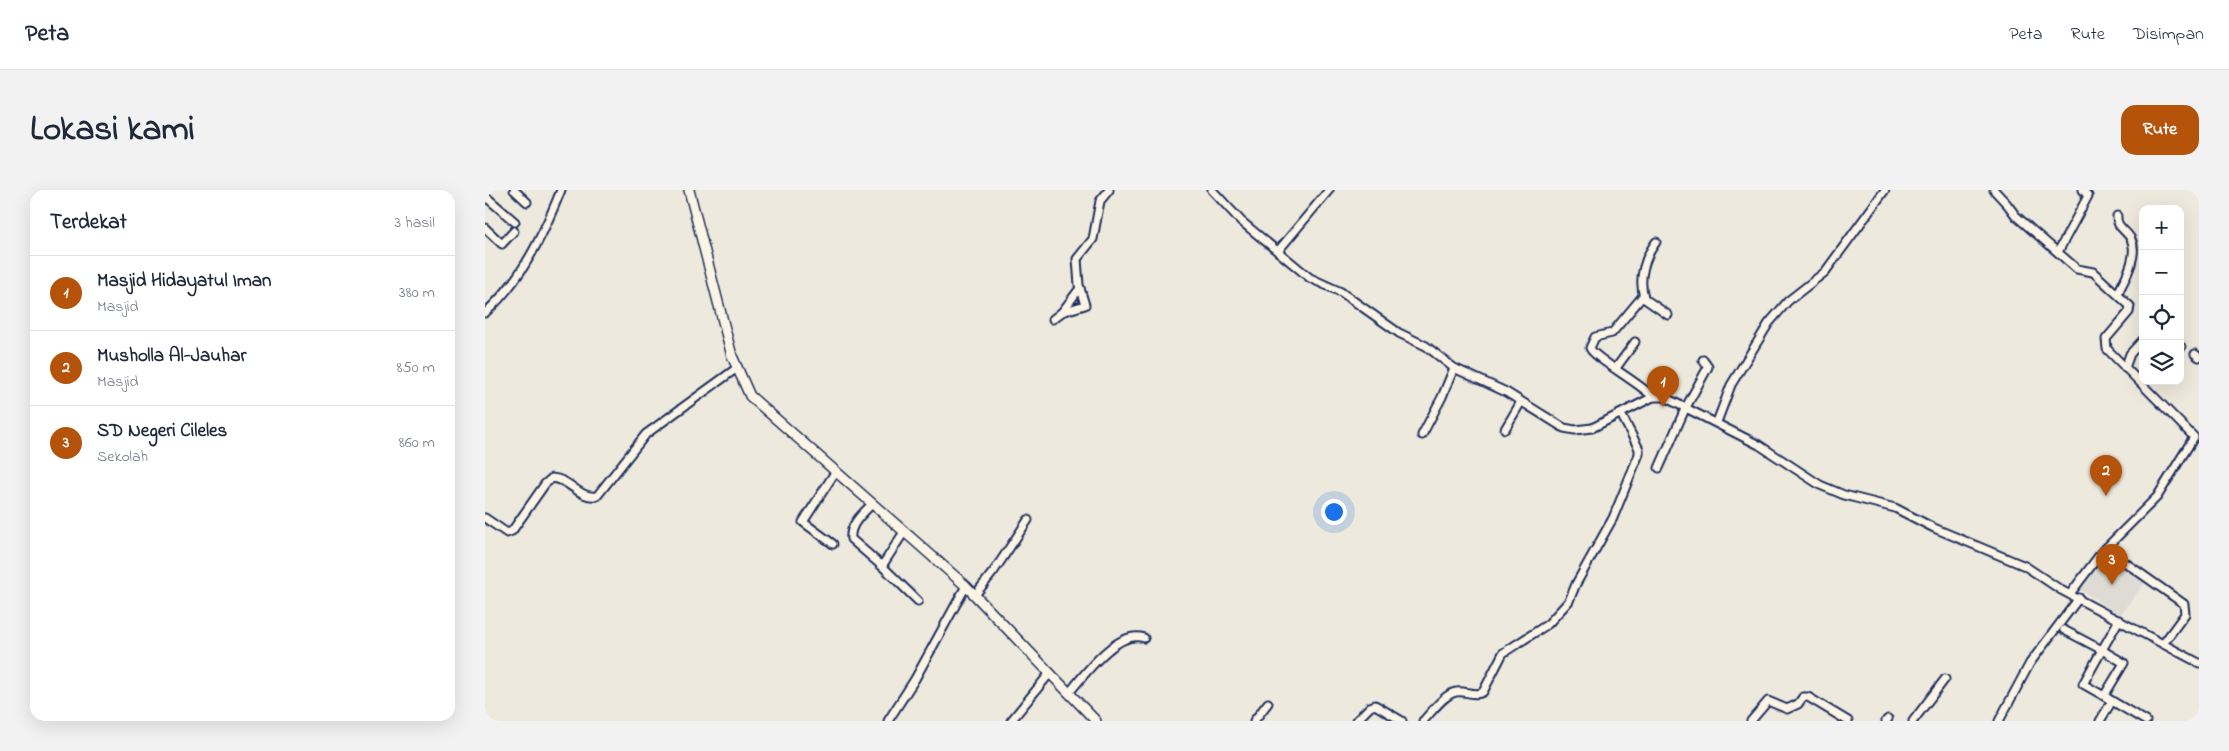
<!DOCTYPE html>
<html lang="id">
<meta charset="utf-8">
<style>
body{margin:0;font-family:"Indie Flower",sans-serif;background:#f2f2f3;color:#1f2937}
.controls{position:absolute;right:15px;top:15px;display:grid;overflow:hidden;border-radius:10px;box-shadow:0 5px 20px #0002}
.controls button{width:45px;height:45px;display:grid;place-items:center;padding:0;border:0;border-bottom:1px solid #e0e1e3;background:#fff;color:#1f2937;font:25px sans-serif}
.you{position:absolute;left:848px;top:321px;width:18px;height:18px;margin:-12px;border:4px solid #fff;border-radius:50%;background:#1a73e8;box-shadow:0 0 0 8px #1a73e833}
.badge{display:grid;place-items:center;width:32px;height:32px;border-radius:50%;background:#b45309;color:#fff;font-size:16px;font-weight:700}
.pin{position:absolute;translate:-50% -41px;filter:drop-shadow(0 1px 2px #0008)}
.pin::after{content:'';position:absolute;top:26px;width:18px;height:15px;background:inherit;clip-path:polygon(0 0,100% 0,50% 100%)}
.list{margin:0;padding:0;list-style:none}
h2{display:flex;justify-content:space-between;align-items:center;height:65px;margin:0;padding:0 20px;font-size:21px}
h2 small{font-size:16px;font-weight:400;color:#747a83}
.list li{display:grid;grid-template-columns:32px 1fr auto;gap:15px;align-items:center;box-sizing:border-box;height:75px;padding:0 20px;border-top:1px solid #e0e1e3}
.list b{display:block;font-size:19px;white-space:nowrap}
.list p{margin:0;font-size:16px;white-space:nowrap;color:#747a83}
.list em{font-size:16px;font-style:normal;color:#747a83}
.icon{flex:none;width:28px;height:28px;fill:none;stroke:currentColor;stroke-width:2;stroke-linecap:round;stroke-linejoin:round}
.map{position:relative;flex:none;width:1714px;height:531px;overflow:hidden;border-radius:15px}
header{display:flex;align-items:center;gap:30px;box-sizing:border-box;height:70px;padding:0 25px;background:#fff;border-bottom:1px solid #e0e1e3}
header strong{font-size:24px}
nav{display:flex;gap:28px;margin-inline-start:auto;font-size:18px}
.intro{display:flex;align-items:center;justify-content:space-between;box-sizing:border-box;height:120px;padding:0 30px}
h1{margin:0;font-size:35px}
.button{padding:12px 22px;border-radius:15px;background:#b45309;color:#fff;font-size:18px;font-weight:700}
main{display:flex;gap:30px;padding:0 30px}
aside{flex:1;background:#fff;border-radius:15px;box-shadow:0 5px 20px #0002}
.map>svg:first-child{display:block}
</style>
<header>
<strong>Peta</strong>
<nav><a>Peta</a><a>Rute</a><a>Disimpan</a></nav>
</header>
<div class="intro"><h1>Lokasi kami</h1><a class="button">Rute</a></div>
<main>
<aside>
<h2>Terdekat<small>3 hasil</small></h2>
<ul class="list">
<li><span class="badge">1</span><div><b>Masjid Hidayatul Iman</b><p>Masjid</p></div><em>380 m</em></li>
<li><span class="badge">2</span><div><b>Musholla Al-Jauhar</b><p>Masjid</p></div><em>850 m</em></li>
<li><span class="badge">3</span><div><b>SD Negeri Cileles</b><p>Sekolah</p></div><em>860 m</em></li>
</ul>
</aside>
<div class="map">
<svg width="1714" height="531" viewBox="0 0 1714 531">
<rect width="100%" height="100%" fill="#eee9dd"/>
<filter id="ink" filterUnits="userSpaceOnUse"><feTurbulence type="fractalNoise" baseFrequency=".02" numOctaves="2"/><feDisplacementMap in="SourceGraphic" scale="10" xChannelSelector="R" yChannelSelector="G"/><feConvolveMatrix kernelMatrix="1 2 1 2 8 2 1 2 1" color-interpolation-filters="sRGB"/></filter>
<g filter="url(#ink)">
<!-- built -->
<polygon fill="#dedbd4" points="1618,362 1661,391 1635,425 1594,399"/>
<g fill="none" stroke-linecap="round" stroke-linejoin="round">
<!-- minor casing -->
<g stroke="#1b2f5e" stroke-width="11">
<g id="minor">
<polyline points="29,0 42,12"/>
<polyline points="727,0 756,31 825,88 856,102 914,143 941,156 969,178 1021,202 1079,238 1090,240 1107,238 1168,207 1179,207 1274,255 1335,295 1359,305 1410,318 1449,338 1540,376 1576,400 1714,473"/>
<polyline points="1509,0 1522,14 1531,26 1592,79 1608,82 1645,116 1644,122 1621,149 1622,159 1709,247 1672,307 1616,363 1585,404"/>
<polyline points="0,6 30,32"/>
<path d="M1632,26c-1,11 9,14 14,23 8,16 -6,40 -13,54"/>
<polyline points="0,38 17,54 29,41"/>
<polyline points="793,61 844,0"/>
<polyline points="1573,62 1603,6 1598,0"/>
<path d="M1159,107c-6,-19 1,-40 12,-55"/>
<polyline points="577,122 595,98"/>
<path d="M0,123c37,-33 58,-78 76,-123"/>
<polyline points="568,129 577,122 600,115 594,95 592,69 608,49 615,11 624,0"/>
<polyline points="1695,159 1696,157"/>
<polyline points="1710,164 1714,167"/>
<polyline points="1131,178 1150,152"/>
<polyline points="1640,178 1645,164 1658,150"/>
<path d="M1168,207c-13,-14 -59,-39 -63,-49l5,-11 17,-4 30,-36 26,18"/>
<polyline points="1232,232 1246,195 1284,133 1303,111 1340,82 1400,0"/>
<polyline points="1020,239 1036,212"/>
<polyline points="937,245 957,207 969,178"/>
<polyline points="1174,278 1200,219 1223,177 1218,170"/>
<path d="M387,314c-9,9 -23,21 -21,35l31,27 22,-34"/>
<path d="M0,328l22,15 5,-2 33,-47 7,-6c18,1 27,21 45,18l49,-62 91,-66"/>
<polyline points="348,354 318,332 351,281"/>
<polyline points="1621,359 1699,414 1700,424 1678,454"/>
<polyline points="397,376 433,411"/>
<polyline points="490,405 509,381 543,330"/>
<polyline points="1579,440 1617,460 1598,494 1619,506"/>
<path d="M584,503c15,-18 48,-64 75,-55"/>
<polyline points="1627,511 1661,531"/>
<polyline points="403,531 430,489 481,396"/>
<polyline points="526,531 565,483"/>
<polyline points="769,531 783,513"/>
<polyline points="871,531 885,517 890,515 917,531"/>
<path d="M938,531c8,-8 21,-27 33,-29 9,-2 18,5 27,0l20,-39 45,-29 21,-23 7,-17 37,-66 26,-64v-5l-18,-35"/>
<polyline points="1266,531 1283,511 1302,519 1313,514 1318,507 1323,507 1363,531"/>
<polyline points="1401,531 1403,529"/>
<polyline points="1428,531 1460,489"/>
<polyline points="1514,531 1545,473 1594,408"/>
<polyline points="1615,531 1627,511 1619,506 1639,473 1617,460 1634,430"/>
</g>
</g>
<!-- tertiary casing -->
<g stroke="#1b2f5e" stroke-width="12">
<polyline id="tertiary" points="204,0 247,166 265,206 481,396 611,531"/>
</g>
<!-- minor -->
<use href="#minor" stroke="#fcf5e5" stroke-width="7"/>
<!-- tertiary -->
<use href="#tertiary" stroke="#fcf5e5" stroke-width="9"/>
</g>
</g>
</svg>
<div class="controls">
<button>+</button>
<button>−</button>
<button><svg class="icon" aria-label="locate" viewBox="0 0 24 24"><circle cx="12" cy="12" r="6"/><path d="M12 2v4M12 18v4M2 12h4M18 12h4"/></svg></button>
<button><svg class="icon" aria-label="layers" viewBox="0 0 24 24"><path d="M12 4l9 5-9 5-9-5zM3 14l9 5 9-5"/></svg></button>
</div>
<div class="you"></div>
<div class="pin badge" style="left:1178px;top:217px">1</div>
<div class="pin badge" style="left:1621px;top:306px">2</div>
<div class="pin badge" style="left:1627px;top:395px">3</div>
</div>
</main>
